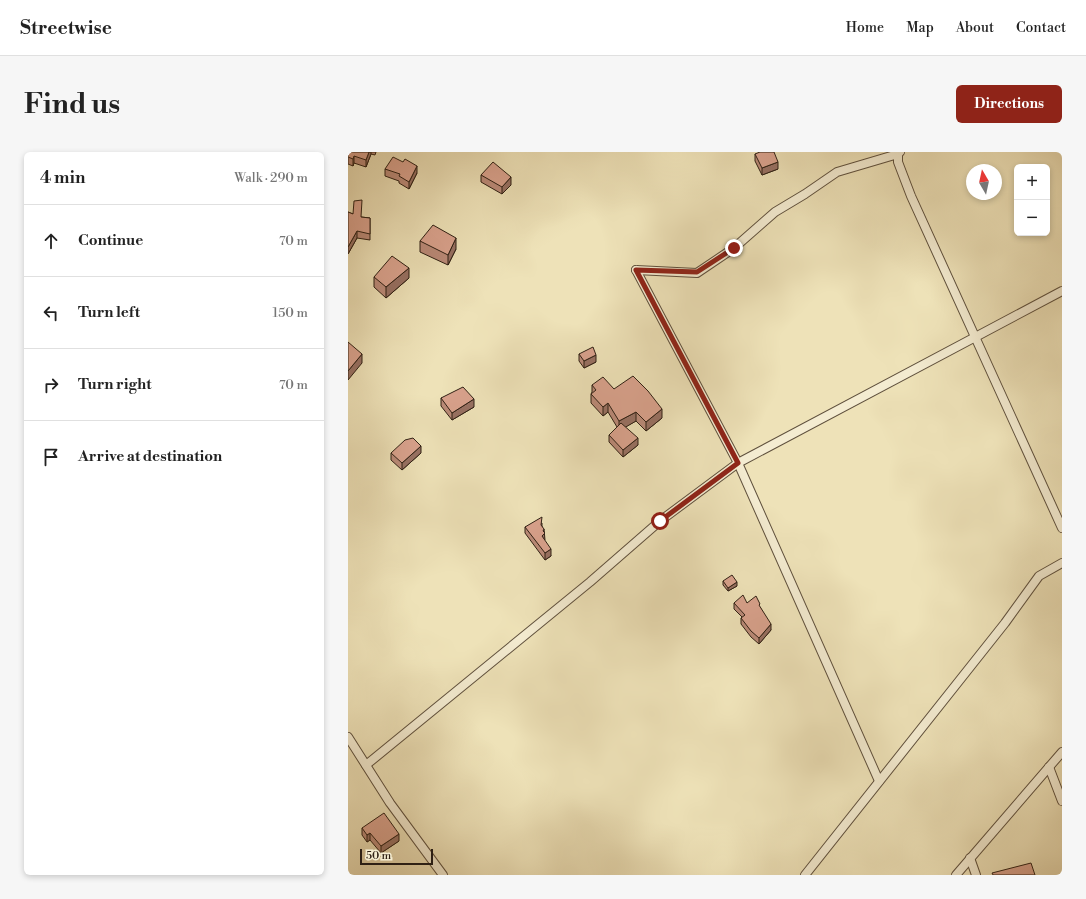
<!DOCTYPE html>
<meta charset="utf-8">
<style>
body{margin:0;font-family:"Libre Bodoni",serif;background:#f6f6f6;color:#222}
.controls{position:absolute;right:12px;top:12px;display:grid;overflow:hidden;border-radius:6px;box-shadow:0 2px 6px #0003}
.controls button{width:36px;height:36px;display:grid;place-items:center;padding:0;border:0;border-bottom:1px solid #e0e0e0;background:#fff;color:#222;font:20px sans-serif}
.compass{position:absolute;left:618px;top:12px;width:36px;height:36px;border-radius:50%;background:#fff;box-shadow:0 2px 6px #0003;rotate:351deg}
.scale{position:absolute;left:12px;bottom:10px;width:73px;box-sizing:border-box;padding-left:4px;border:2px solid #2f2014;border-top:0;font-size:11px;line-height:14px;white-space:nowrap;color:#2f2014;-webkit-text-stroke:3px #f4ecd1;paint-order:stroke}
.stop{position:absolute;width:12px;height:12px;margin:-9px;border:3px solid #8f2418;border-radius:50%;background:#fff}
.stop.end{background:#8f2418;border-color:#fff;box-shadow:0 1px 4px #0008}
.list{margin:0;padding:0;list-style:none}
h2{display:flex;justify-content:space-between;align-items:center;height:52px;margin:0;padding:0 16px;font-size:17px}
h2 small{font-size:13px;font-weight:400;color:#767676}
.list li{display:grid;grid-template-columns:26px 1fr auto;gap:12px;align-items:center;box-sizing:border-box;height:72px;padding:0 16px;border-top:1px solid #e0e0e0}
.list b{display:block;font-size:15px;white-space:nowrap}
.list em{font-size:13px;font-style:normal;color:#767676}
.icon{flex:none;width:22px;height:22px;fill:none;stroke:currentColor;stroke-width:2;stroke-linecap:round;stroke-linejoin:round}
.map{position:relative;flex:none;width:714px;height:723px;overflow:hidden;border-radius:6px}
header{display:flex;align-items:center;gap:24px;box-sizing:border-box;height:56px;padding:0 20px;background:#fff;border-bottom:1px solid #e0e0e0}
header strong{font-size:19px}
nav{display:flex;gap:22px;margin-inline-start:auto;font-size:14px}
.intro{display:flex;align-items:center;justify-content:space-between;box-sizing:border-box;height:96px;padding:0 24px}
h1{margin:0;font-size:28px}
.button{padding:10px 18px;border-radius:6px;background:#8f2418;color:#fff;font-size:14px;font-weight:700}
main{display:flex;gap:24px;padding:0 24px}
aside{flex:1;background:#fff;border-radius:6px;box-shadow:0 2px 6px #0003}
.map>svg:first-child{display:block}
</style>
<header>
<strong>Streetwise</strong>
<nav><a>Home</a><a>Map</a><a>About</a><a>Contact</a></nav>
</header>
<div class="intro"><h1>Find us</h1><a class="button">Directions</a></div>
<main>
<aside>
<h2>4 min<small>Walk · 290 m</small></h2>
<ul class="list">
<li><svg class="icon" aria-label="ahead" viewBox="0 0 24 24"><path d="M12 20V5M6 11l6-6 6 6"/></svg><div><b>Continue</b></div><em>70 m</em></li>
<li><svg class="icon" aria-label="left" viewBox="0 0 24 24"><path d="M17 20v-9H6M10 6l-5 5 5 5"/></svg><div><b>Turn left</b></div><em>150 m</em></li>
<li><svg class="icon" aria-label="right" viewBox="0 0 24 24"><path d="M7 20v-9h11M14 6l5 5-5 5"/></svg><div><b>Turn right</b></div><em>70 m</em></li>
<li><svg class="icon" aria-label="arrive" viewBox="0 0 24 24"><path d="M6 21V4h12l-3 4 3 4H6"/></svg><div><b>Arrive at destination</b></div></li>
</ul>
</aside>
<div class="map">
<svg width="714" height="723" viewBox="0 0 714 723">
<rect width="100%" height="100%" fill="#eee2b8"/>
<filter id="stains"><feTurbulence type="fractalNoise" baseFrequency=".005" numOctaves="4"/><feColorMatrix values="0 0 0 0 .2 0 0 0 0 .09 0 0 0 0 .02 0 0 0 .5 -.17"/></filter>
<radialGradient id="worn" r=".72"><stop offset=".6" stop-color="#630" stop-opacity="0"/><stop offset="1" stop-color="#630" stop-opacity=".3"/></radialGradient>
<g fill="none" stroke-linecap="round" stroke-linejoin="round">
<!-- minor casing -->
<g stroke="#5f503d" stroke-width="10">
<g id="minor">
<polyline points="552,0 550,2 550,10 563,44 714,376"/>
<polyline points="288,118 390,311 531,629"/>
<polyline points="288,118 349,121 386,96 427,60 457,42 489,20 550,2"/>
<polyline points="0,585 42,651 95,723"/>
<polyline points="18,613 242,430 312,369 390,311 714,139"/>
<polyline points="701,615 714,649"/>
<polyline points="622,706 628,723"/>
<polyline points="457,723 657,471 691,424 714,411"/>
<polyline points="608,723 714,600"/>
</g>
</g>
<!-- minor -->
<use href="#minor" stroke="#f4ecd1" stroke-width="8"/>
</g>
<!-- wall -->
<g fill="#bb8b79" stroke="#2f2014">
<polygon points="0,0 28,0 27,3 23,2 18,15 6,11 5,14 0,12"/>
<polygon points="407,2 430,17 414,23 407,9"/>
<polygon points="37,17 69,21 61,37 51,31 51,29 37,24"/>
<polygon points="133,23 163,33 154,42 133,30"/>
<polygon points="0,60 13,65 22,66 22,88 9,86 0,102"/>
<polygon points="72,89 108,97 100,113 72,100"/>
<polygon points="26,125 61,126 38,146 26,135"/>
<polygon points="231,202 248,210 236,216 231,209"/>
<polygon points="244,233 266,237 314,266 298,279 288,269 277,275 290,293 275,305 261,290 261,283 269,275 260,260 255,264 243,251 243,242 244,240"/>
<polygon points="93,246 126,255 104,268 93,254"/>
<polygon points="43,301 73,301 54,318 43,308"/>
<polygon points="194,371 194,374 196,380 196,388 203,404 197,408 177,381 177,375"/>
<polygon points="375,429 389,434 380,439 375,433"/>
<polygon points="386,451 399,451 412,455 423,478 411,492 403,485 393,472 393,466 394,465 386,457"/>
<polygon points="14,676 51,689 33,701 22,688 19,690 14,683"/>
</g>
<!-- shaded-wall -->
<g fill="#987163" stroke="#2f2014">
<polygon points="21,0 23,0 23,2 18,15 18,8"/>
<polygon points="6,4 6,11 5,14 5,7"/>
<polygon points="430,10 430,17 414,23 414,16"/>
<polygon points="69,14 69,21 61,37 61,30"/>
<polygon points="163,25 163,33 154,42 154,35"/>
<polygon points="9,79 9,86 0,102 0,95"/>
<polygon points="108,86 108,97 100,113 100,103"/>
<polygon points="61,116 61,126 38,146 38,135"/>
<polygon points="14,202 14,211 0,228 0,219"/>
<polygon points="248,203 248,210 236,216 236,209"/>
<polygon points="126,247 126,255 104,268 104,261"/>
<polygon points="260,251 260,260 255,264 255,255"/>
<polygon points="314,257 314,266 298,279 298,270"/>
<polygon points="288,260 288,269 271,279 271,269"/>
<polygon points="290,286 290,293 275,305 275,298"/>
<polygon points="73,294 73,301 54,318 54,311"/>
<polygon points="196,377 197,388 194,390 194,384"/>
<polygon points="203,397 203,404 197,408 197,401"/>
<polygon points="389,430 389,434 380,439 380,436"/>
<polygon points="423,472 423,478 411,492 411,486"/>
<polygon points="22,681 22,688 19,690 19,683"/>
<polygon points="51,682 51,689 33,701 33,694"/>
</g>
<!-- building -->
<g fill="#d9a28d" stroke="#2f2014">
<polygon points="0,0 21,0 18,8 6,4 5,7 0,5"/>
<polygon points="412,0 426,0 430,10 414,16 407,2"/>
<polygon points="45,5 55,10 57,7 69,14 61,30 51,24 52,22 37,17"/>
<polygon points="145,10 163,25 154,35 133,23"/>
<polygon points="14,48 13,65 22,66 22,82 9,79 0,95 0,60 5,62 6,49"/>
<polygon points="85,73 108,86 100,103 72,89"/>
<polygon points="44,104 61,116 38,135 26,125"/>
<polygon points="0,190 14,202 0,219"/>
<polygon points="245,195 248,203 236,209 231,202"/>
<polygon points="285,224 300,239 314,257 298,270 288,260 271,269 260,251 255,255 243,242 248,238 244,233 255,225 266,237"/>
<polygon points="115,235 126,247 104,261 93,246"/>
<polygon points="273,271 290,286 275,298 261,283"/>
<polygon points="65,286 73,294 54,311 43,301 57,288"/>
<polygon points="194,365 193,373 196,377 195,379 197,381 194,384 203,397 197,401 177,375"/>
<polygon points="384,423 389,430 380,436 375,429"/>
<polygon points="395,443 399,451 408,444 412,452 411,453 423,472 411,486 403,479 393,466 397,463 386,451"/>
<polygon points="36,661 51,682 33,694 22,681 19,683 14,676"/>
<polygon points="683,711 687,723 645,723 644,721"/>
</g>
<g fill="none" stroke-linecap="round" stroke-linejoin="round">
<!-- route -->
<polyline stroke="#8f2418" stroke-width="5" points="312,369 390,311 288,118 349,120 386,96"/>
</g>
<rect width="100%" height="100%" filter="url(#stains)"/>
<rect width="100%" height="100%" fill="url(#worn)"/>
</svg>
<div class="controls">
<button>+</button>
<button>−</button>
</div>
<svg class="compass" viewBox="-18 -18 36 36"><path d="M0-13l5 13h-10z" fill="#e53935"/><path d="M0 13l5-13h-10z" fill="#767676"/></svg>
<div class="scale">50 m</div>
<div class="stop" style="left:312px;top:369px"></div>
<div class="stop end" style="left:386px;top:96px"></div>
</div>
</main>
